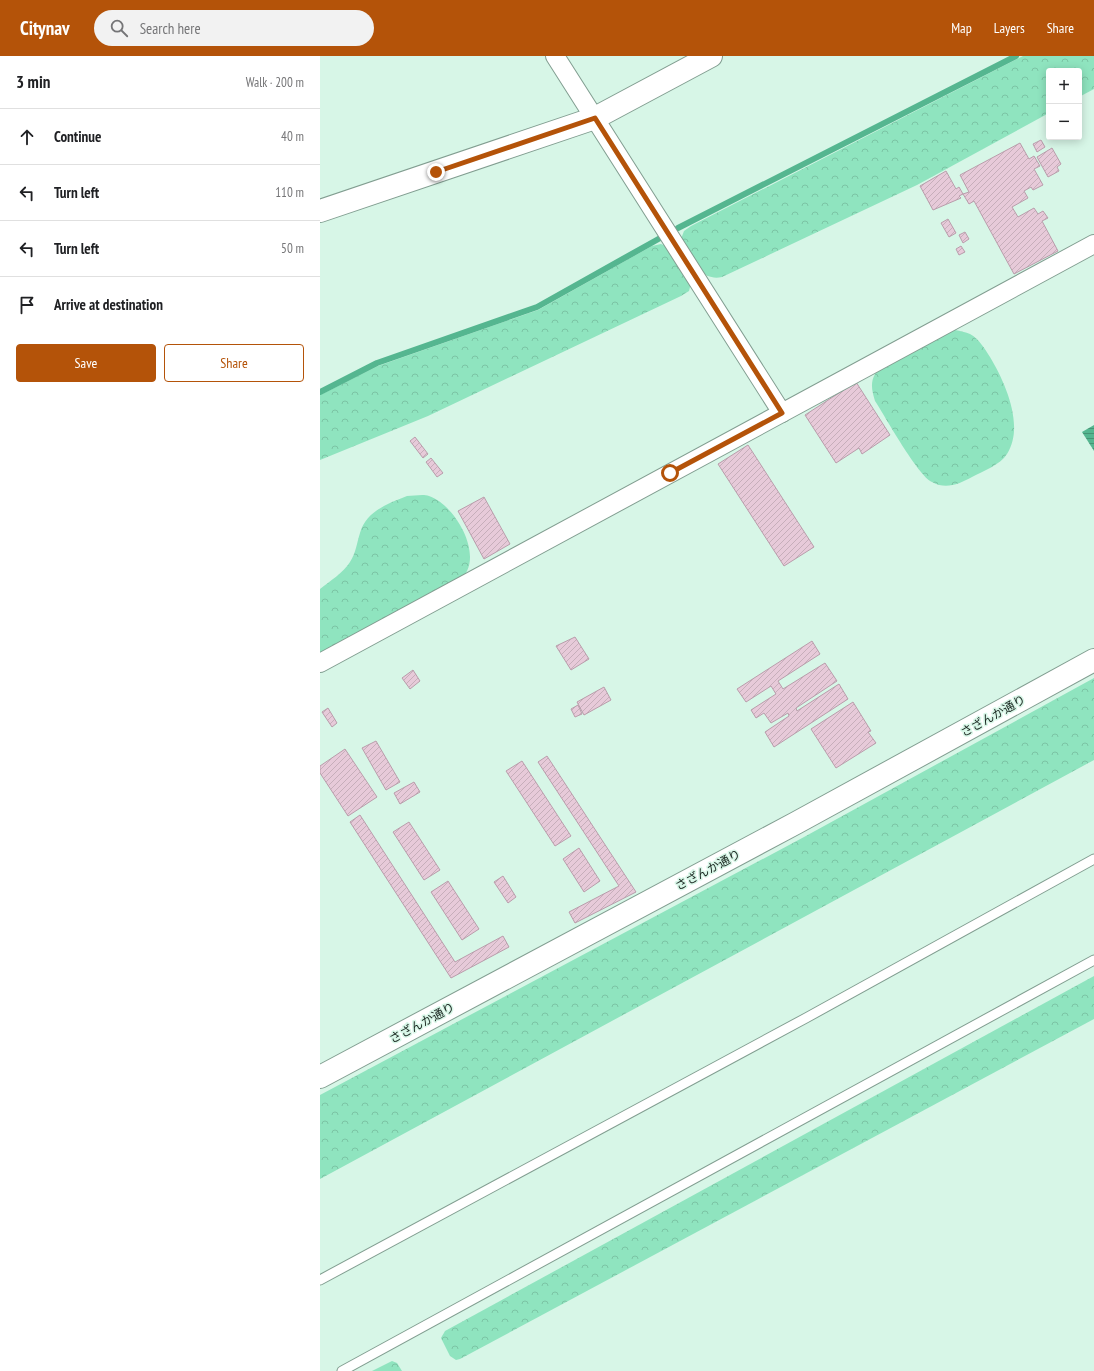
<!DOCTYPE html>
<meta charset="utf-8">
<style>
body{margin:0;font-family:"PT Sans Narrow","Noto Sans JP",sans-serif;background:#f2f2f2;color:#202124}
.controls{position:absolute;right:12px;top:12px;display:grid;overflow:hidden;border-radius:4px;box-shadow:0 2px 10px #0003}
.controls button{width:36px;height:36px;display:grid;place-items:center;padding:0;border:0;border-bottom:1px solid #e0e0e0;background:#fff;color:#202124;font:20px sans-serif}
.stop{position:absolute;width:12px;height:12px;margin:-9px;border:3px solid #b45309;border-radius:50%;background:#fff}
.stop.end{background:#b45309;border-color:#fff;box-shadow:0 1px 4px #0008}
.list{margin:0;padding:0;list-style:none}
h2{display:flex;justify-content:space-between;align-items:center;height:52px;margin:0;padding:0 16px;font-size:17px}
h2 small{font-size:13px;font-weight:400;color:#757577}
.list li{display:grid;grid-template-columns:26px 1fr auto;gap:12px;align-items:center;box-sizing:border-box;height:56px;padding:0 16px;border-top:1px solid #e0e0e0}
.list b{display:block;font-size:15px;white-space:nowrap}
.list em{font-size:13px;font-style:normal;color:#757577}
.actions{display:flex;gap:8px;padding:12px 16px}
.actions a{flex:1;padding:9px 0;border:1px solid #b45309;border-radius:4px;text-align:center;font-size:14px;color:#b45309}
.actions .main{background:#b45309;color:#fff}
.icon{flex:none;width:22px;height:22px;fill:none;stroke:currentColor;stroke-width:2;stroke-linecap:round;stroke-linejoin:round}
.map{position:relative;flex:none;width:774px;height:1315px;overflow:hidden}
header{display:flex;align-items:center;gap:24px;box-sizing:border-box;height:56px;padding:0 20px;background:#b45309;color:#fff}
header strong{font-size:19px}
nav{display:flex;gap:22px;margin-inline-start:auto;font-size:14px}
.search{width:280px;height:36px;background:#f2f2f2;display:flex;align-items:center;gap:10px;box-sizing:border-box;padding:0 14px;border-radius:22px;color:#757577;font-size:15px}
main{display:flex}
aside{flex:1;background:#fff}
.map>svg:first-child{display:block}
</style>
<header>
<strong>Citynav</strong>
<div class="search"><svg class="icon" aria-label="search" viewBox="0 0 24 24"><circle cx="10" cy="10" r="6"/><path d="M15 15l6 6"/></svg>Search here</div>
<nav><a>Map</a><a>Layers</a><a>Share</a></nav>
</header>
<main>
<aside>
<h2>3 min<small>Walk · 200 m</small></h2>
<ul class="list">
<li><svg class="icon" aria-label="ahead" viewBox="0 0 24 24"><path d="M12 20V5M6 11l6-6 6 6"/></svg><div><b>Continue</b></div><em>40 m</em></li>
<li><svg class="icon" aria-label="left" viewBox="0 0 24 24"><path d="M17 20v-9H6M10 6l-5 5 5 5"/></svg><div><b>Turn left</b></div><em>110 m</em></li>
<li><svg class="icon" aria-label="left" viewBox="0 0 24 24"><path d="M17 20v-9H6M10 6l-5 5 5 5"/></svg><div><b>Turn left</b></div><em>50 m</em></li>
<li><svg class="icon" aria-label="arrive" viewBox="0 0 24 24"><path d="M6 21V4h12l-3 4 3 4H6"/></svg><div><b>Arrive at destination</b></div></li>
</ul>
<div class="actions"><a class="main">Save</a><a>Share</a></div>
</aside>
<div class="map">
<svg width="774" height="1315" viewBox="0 0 774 1315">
<defs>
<pattern id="forest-crowns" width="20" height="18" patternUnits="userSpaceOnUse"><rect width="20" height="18" fill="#8fe4bf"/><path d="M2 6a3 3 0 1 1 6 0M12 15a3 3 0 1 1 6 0" fill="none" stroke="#7bc4a4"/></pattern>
<pattern id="water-rules" width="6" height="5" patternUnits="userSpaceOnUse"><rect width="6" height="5" fill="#55b690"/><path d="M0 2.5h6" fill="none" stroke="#469475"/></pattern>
<pattern id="building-hatch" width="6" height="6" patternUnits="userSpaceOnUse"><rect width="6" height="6" fill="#e7cad9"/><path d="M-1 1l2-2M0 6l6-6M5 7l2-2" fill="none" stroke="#c6aeba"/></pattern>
</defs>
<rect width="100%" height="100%" fill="#d7f6e7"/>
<!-- forest -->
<g fill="url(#forest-crowns)">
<path d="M703,0h71v33l-15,8v-26h-30v42l-132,72 -195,92c-23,5 -31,-21 -41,-38l3,-8 7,-5z"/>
<polygon points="341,188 348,191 371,227 369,235 361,240 108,360 0,404 0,339 58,310 218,254 332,190"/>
<path d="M635,274c5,1 11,2 15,4 9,5 15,15 20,23 15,25 35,69 17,97 -7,11 -24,17 -35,23 -13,7 -26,13 -40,5 -14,-6 -47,-66 -57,-81 -3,-10 -5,-18 0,-27 9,-15 63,-39 80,-44z"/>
<path d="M87,440c7,0 16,-2 22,0 24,8 50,51 38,75 -2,5 -11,10 -15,14l-132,71v-67c10,-8 23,-16 30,-27 6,-9 7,-20 10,-29 6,-22 29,-30 47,-37z"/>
<polygon points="774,622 774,704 0,1123 0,1039 484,781"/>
<polygon points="774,920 774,963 140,1303 136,1304 130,1300 121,1282 125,1275"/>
<polygon points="72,1305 77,1307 82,1315 52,1315"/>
</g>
<!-- water -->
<polygon fill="url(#water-rules)" points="774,369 774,395 762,376"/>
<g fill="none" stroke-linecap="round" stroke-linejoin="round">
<!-- stream -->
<g stroke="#55b690" stroke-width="6">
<polyline points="358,172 696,0"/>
<polyline points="0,336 57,307 217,251 342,181"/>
</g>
</g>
<!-- building -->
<g fill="url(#building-hatch)" stroke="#b99dab">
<polygon points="721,84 725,91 717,96 713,88"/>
<polygon points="700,87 709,103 714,100 720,110 714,113 723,129 713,134 711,131 704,135 708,142 692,151 698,161 714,152 718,158 723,155 728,162 722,165 738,195 694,218 654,145 649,148 643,138 649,136 640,119"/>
<polygon points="732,92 741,108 737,111 739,115 728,121 717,101"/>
<polygon points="626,115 636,133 639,131 643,138 639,140 641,142 613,154 600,130"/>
<polygon points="628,163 636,177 629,181 621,167"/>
<polygon points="645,176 649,183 643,187 639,179"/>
<polygon points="641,190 645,196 639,199 636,193"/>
<polygon points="536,326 570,379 542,398 539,392 516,407 485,359"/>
<polygon points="95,381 108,398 103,402 90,385"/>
<polygon points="428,389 494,491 464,510 398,408"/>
<polygon points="111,402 123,417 117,421 106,406"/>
<polygon points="164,441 190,488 164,503 138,455"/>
<polygon points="255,581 269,603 251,614 236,590"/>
<polygon points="492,585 500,598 458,625 463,633 505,607 517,625 476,652 477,655 519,628 528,643 454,691 445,676 469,660 468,657 451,667 444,657 436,662 431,654 456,638 451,630 426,646 417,633"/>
<polygon points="93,614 100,625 90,633 82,622"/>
<polygon points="284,631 291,644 264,659 257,646"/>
<polygon points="533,646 551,675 548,676 556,687 516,712 491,673"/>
<polygon points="258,649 262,658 255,661 251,653"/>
<polygon points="8,652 17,667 12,671 2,656"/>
<polygon points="56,685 80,726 66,734 42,692"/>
<polygon points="25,693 57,741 28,760 0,717 0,710"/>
<polygon points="227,700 316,836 255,867 249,856 299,830 218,706"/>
<polygon points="202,705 251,780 235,790 186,715"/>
<polygon points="94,726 100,736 80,748 74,737"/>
<polygon points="40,759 135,906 183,880 189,891 131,922 30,766"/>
<polygon points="89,766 120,814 104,824 73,776"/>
<polygon points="259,792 280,825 264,836 243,803"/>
<polygon points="183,820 196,841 188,847 174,826"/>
<polygon points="128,825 159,873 142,884 111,836"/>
</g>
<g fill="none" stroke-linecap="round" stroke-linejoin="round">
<!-- service casing -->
<g stroke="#829e91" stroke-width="11">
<g id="service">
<polyline points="0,1224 486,962 774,803"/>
<polyline points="22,1315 774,904"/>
</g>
</g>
<!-- minor casing -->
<g stroke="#829e91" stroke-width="20">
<g id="minor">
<polyline points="235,0 462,357"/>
<polyline points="0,607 774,188"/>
</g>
</g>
<!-- tertiary casing -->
<g stroke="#829e91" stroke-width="24">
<g id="tertiary">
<polyline points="0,155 275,62 391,0"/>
<polyline points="0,1021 476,767 774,604"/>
</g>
</g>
<!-- service -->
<use href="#service" stroke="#fff" stroke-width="9"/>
<!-- minor -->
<use href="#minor" stroke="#fff" stroke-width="18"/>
<!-- tertiary -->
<use href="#tertiary" stroke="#fff" stroke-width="22"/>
</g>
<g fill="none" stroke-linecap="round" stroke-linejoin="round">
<!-- route -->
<polyline stroke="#b45309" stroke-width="5" points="116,116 275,62 462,357 350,417"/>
</g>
<g text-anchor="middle" stroke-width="3" stroke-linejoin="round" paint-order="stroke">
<!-- street labels -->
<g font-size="12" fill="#1b2721" stroke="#d7f6e7">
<text transform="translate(673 660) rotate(-29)" y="4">さざんか通り</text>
<text transform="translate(388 814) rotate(-28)" y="4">さざんか通り</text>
<text transform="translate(102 967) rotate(-28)" y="4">さざんか通り</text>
</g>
</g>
</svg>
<div class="controls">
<button>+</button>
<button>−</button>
</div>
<div class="stop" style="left:350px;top:417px"></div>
<div class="stop end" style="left:116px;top:116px"></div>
</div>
</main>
